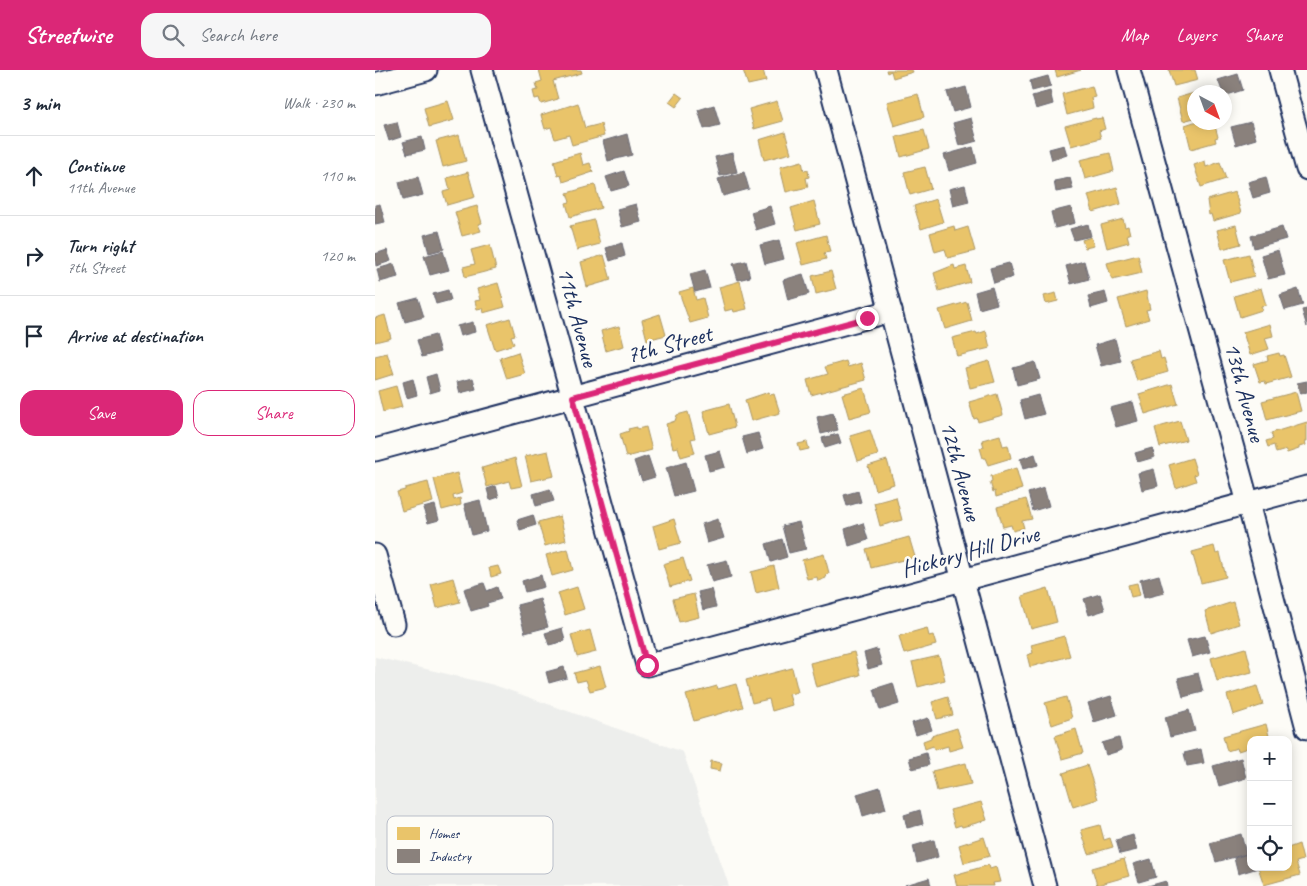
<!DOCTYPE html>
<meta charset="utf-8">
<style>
body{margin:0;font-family:Caveat,sans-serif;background:#f6f6f7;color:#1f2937}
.controls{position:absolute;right:15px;bottom:15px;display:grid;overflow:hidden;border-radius:10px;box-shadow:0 2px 12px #0003}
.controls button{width:45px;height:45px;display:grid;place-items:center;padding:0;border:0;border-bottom:1px solid #e0e1e3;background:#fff;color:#1f2937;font:25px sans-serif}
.compass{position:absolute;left:812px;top:15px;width:45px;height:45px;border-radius:50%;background:#fff;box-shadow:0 2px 12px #0003;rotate:139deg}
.stop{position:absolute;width:15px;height:15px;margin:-11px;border:4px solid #db2777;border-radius:50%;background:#fff}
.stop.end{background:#db2777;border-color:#fff;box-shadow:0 1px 5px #0008}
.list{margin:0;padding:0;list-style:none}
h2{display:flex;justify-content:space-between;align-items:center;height:65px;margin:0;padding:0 20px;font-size:21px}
h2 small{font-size:16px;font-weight:400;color:#747a83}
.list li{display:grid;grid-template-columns:32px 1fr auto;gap:15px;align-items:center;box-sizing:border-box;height:80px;padding:0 20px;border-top:1px solid #e0e1e3}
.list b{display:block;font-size:19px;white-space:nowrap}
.list p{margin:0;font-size:16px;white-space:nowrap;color:#747a83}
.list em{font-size:16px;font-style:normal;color:#747a83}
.actions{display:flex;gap:10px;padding:15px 20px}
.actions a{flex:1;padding:11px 0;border:1px solid #db2777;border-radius:15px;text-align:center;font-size:18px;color:#db2777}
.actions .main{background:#db2777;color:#fff}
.icon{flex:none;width:28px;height:28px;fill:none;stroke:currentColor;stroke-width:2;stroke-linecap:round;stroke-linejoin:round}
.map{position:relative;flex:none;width:932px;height:816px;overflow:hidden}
header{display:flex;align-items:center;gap:30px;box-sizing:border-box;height:70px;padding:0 25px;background:#db2777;color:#fff}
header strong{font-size:24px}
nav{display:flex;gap:28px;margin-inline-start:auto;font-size:18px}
.search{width:350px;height:45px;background:#f6f6f7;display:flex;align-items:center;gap:12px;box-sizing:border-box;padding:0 18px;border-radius:15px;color:#747a83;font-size:19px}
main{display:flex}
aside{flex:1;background:#fff}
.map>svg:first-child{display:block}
</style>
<header>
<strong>Streetwise</strong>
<div class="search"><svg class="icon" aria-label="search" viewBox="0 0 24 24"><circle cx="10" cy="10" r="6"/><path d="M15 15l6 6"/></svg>Search here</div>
<nav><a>Map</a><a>Layers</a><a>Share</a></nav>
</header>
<main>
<aside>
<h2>3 min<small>Walk · 230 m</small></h2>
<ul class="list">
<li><svg class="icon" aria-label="ahead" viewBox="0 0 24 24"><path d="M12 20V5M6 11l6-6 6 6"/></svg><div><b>Continue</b><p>11th Avenue</p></div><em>110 m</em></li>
<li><svg class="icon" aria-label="right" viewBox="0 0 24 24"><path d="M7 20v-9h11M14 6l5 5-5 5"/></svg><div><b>Turn right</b><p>7th Street</p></div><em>120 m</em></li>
<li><svg class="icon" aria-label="arrive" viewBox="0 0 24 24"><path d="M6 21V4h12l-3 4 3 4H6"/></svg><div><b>Arrive at destination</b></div></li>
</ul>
<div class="actions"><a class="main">Save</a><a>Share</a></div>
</aside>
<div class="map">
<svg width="932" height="816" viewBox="0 0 932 816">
<rect width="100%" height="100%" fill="#fdfcf7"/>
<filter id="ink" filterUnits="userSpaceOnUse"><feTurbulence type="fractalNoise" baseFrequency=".02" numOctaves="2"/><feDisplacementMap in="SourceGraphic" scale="10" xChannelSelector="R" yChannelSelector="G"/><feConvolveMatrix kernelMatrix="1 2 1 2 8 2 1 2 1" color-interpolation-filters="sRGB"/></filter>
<g filter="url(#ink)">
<!-- built -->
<polygon fill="#edeeec" points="0,587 119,615 308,682 354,816 0,816"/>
<!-- homes -->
<g fill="#e9c46a" stroke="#ab9766">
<polygon points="164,0 206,0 207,3 178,11 183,29 166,34 164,28 160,29 158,21 163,20 161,13 167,11"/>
<polygon points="368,0 388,0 391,11 373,15"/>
<polygon points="511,0 537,0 538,2 518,8 516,1 512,3"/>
<polygon points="680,0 706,0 682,7"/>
<polygon points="794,0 820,0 823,10 799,16"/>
<polygon points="717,16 720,27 716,28 718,38 692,45 687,24"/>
<polygon points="301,23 308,28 301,37 294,32"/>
<polygon points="819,23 819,48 808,51 802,28"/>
<polygon points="543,24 549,47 519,56 512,32"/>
<polygon points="73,31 79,50 54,57 49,38"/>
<polygon points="402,31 408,51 379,59 374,39"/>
<polygon points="203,33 210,58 226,54 229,66 197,75 194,65 180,69 176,57 170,59 166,45"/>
<polygon points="721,48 721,49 727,48 730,59 724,61 726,68 696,76 690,56"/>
<polygon points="819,52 839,52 843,67 840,68 841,72 816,79 810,55"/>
<polygon points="549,60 554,79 526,87 521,67"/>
<polygon points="410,62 416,83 389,90 384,70"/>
<polygon points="84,65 91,91 68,97 61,71"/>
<polygon points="205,83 208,95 215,93 218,102 188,112 186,105 183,106 179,91"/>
<polygon points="735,83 739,101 710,109 705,90"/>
<polygon points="427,91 429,101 433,100 434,107 431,108 433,117 411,122 405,97"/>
<polygon points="830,91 831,97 845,92 851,109 826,117 819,95"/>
<polygon points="550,97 556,119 535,125 529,102"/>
<polygon points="93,102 100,127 72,135 68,122 75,120 72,108"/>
<polygon points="220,115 226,138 195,147 191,133 195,132 192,123"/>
<polygon points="742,117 746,134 718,142 713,125"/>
<polygon points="860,122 866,143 838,151 836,144 834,145 832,130"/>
<polygon points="561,129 568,152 546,159 539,136"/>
<polygon points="439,131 445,154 422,160 416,138"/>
<polygon points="102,136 107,153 103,154 106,161 87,166 80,142"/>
<polygon points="748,149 750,157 753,156 755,164 752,164 754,172 732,178 726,155"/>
<polygon points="219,150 225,174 202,180 195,156"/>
<polygon points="861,155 866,174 847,179 842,160"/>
<polygon points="579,156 580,161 593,157 600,181 573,188 570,179 560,182 555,163"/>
<polygon points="451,165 455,182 449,183 451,189 428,195 422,173"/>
<polygon points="716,167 719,176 710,178 707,170"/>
<polygon points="115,175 121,199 90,207 88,197 100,194 96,180"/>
<polygon points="874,184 879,206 855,212 849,190"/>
<polygon points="229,185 236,210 212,217 206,192"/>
<polygon points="763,185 767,203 737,210 732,193"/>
<polygon points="579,195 580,199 591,196 595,212 564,221 559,203"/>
<polygon points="456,201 461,219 441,224 437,206"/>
<polygon points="365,211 372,239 359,242 358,239 350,241 344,217"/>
<polygon points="123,213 130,237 108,243 107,238 102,239 100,231 105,230 102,219"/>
<polygon points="318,218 321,230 328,228 333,248 315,253 304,222"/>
<polygon points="886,218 891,235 886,236 887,240 865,247 859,226"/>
<polygon points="771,221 775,239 771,240 774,249 751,256 743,229"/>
<polygon points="681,223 683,231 671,234 669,226"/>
<polygon points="592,232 597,251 570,259 564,240"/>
<polygon points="285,244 291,265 272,270 267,250"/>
<polygon points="10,245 16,268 0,272 0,248"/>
<polygon points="135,248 140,265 136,266 139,274 120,280 112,255"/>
<polygon points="895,254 898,266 890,268 894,279 875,285 868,262"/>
<polygon points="244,256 249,276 231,281 226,261"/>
<polygon points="611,261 615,278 582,286 577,268 601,262 602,264"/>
<polygon points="784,281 786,289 789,288 793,302 762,311 755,289"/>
<polygon points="143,282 150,304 132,309 125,288"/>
<polygon points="12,283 19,304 0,310 0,286"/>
<polygon points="904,283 905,286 909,285 916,307 891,314 890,311 885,312 879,294 893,290 892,286"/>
<polygon points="471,291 473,297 486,293 491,310 436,325 432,310 453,304 450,297"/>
<polygon points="614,291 620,312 595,318 590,298"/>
<polygon points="797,314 803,334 770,344 764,324"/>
<polygon points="21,316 27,337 8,342 3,321"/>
<polygon points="489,318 496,342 474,348 467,324"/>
<polygon points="394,322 395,325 399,324 405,343 376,351 370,330"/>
<polygon points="921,322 926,341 892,350 887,331"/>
<polygon points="622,324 628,345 603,352 602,348 599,349 594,332"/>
<polygon points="354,334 360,357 334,364 328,341"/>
<polygon points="313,342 320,368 316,369 320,383 306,387 303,377 298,378 291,354 300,351 302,345"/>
<polygon points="805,351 811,370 785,377 780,358"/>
<polygon points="932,352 932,371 930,371 931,375 924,377 924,379 912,383 911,380 901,383 899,375 893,377 891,371 898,369 896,363"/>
<polygon points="262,357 262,359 271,357 277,380 251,387 245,364 254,361 253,359"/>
<polygon points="495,360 503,385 483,391 475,366"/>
<polygon points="625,365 628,376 633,375 636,388 613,395 610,388 608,388 605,378 609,377 607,370"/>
<polygon points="432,372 434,379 425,381 423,374"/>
<polygon points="173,381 179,406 156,411 150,386"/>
<polygon points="140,388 147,416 136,418 134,411 112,417 107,398"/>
<polygon points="817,388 822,404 819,405 821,411 801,418 794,395"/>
<polygon points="512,390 519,414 500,420 493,396"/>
<polygon points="641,398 647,419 621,427 620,421 618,422 615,412 617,411 616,406"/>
<polygon points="82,403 87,423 78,426 79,430 85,428 86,435 67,440 59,409"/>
<polygon points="53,412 58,432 27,441 22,422 30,420 30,418"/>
<polygon points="521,427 527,450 505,456 499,433"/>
<polygon points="651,429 657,449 647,451 649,458 638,461 636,455 628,457 622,437"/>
<polygon points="185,446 191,470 170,476 163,452"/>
<polygon points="299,449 306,473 284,479 278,456"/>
<polygon points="534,467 540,487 496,498 491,479"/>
<polygon points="839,476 841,484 845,483 851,507 826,513 817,482"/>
<polygon points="193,479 198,500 177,506 171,485"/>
<polygon points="449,484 454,503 450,505 451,508 443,511 442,507 432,509 427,490"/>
<polygon points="308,488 315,511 295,517 288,494"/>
<polygon points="123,496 126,504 116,507 114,498"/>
<polygon points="399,496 404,517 381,523 376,502"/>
<polygon points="78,508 85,532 62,538 56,514"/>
<polygon points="762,513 765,525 756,527 753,515"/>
<polygon points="202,517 209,539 190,545 183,523"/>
<polygon points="673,518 682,552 656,559 647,526"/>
<polygon points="319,524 324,547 304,552 298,529"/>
<polygon points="858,532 864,554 836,563 830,541"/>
<polygon points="552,558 554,566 558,565 561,575 529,584 524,566"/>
<polygon points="215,560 221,582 202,587 196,565"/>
<polygon points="689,566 695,586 655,597 652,585 658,583 656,575"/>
<polygon points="871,578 877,602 842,611 836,588"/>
<polygon points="479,582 485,605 441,617 435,593"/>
<polygon points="564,586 570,610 543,617 537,592"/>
<polygon points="225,596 231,617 215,621 211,610 202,612 199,603"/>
<polygon points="417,598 423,622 414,624 417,635 397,641 394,629 377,633 371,610"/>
<polygon points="361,614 368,637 319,651 311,625 342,616 343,619"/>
<polygon points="882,616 888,635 858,645 852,625"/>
<polygon points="573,627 578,645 562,649 557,632"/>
<polygon points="691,627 697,648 677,655 670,633"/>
<polygon points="891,654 895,670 876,670 876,677 863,681 862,678 852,681 848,666"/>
<polygon points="582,658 588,677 574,681 573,676 559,680 558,676 550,679 548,671 556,668 556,666"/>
<polygon points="701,659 708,683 687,689 680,666"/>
<polygon points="336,691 347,693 345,701 335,699"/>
<polygon points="591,693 596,714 562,721 557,701"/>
<polygon points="712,695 723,729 698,737 688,703"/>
<polygon points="606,732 612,750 587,757 586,755 580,757 575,740"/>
<polygon points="725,755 729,770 735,768 738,777 714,784 706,760"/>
<polygon points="609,767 615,786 589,793 584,775"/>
<polygon points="924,774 928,790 921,792 925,805 889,815 883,797 913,797 913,778"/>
<polygon points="749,789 754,806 722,815 717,798"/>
<polygon points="614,795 615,799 621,797 625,812 618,813 619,816 582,816 579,805"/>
</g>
<!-- industry -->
<g fill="#8a817c" stroke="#696873">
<polygon points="863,4 868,20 849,26 843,10"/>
<polygon points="673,6 676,16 657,21 655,11"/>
<polygon points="591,17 596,37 578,42 572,22"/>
<polygon points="675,21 678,34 661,39 657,26"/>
<polygon points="339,35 345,55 329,59 323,40"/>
<polygon points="596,48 602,71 584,76 578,53"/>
<polygon points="22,52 26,67 14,71 9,55"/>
<polygon points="876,52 881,69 861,75 856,57"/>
<polygon points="252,64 257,85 233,91 228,71"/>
<polygon points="47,67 50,80 32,84 28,72"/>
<polygon points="689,75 692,85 677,90 674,79"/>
<polygon points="598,77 602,93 574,101 569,85"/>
<polygon points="357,83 362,102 345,106 340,87"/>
<polygon points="249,101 254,116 236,121 231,107"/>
<polygon points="369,102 374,119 348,126 343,109"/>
<polygon points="43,107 48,125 28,130 24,112"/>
<polygon points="891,107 895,123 878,128 873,112"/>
<polygon points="695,108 698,119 681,122 679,111"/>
<polygon points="590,115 594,132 578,136 574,119"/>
<polygon points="5,134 10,152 0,154 0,135"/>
<polygon points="261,134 266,152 247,157 242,139"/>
<polygon points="395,136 400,154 381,160 376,142"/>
<polygon points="696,137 700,153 680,158 676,142"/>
<polygon points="713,154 716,166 699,170 695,159"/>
<polygon points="907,157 911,169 879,178 876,166"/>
<polygon points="64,161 69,179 54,183 49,165"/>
<polygon points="404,170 409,189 390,194 385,175"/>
<polygon points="247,173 250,186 235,191 231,178"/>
<polygon points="12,180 16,191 1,196 0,184"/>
<polygon points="903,180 910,205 893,209 886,185"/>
<polygon points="68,181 74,200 55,205 49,186"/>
<polygon points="371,191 375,207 363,210 358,194"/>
<polygon points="709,191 714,209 696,214 691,196"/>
<polygon points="634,193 638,207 619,213 615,198"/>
<polygon points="19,194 23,207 5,212 2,199"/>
<polygon points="330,200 335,218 320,222 315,204"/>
<polygon points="428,204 434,224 413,230 408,210"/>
<polygon points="617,217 622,234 604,239 600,222"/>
<polygon points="923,219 928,235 910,240 905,225"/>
<polygon points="73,220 76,230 61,234 58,224"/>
<polygon points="730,222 733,233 716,238 713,226"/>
<polygon points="43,228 49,247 30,252 24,233"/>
<polygon points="932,239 932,257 927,240"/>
<polygon points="98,252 100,262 85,266 82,256"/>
<polygon points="60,265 65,282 47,287 42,270"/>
<polygon points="740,269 746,291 726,296 720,275"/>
<polygon points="660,292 665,309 642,315 638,298"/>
<polygon points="61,304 65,320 55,323 51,307"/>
<polygon points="98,308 101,319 85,323 82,312"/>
<polygon points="38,309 42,325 32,328 28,312"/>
<polygon points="932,311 932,322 925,324 922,313"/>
<polygon points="663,325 669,344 650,349 645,330"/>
<polygon points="758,332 763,351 741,357 735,338"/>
<polygon points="458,343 463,360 446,364 442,347"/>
<polygon points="383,363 388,379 372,384 367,367"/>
<polygon points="463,364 466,373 450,378 447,368"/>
<polygon points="777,378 780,387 763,392 760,383"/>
<polygon points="345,381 350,397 334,401 330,385"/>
<polygon points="660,384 663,395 648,399 645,389"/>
<polygon points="273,386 280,407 267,411 265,405 264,406 259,391"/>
<polygon points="311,392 319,421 299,426 291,398"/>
<polygon points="779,399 783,416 767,420 763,403"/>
<polygon points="121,416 124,427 115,430 112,419"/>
<polygon points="669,418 674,436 658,441 653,423"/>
<polygon points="175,419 179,431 161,436 158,424"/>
<polygon points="483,421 486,432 472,436 469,425"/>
<polygon points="105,430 112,461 97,465 89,434"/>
<polygon points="60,435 64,450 53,453 48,438"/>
<polygon points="158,445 161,455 145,460 142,450"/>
<polygon points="343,449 349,468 332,473 327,454"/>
<polygon points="424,452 431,479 414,483 407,456"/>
<polygon points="488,453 493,470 474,476 470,459"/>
<polygon points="407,469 412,487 396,492 391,474"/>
<polygon points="352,490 356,507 337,512 332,495"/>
<polygon points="166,505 169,517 150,522 147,511"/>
<polygon points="784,505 789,523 769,528 765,510"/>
<polygon points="109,513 112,521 122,517 126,529 112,533 113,536 96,541 89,519"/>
<polygon points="336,519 341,537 328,540 323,522"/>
<polygon points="725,524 730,540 714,545 709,529"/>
<polygon points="165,529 173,557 150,563 142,535"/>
<polygon points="187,558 190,571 174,575 170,563"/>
<polygon points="830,566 835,582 817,587 812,570"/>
<polygon points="502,579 507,595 493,599 489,583"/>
<polygon points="189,597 192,608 174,613 171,602"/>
<polygon points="823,603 828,622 808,627 803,608"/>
<polygon points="518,613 524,634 505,640 499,619"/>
<polygon points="736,626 742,645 719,652 713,633"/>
<polygon points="814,640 820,661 795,667 790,647"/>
<polygon points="553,648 557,660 541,665 537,653"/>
<polygon points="744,668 747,680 731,685 727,673"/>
<polygon points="826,679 829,693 812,696 809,683"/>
<polygon points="551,683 554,695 537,699 534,688"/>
<polygon points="866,688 871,708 844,716 838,696"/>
<polygon points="505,717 511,739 488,746 482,724"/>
<polygon points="545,740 548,754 532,758 529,745"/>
<polygon points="866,764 871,784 841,792 835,773"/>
<polygon points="758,765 762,780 745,784 741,770"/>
<polygon points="559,770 563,787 542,793 538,776"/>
<polygon points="876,783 876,797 883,798 863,804 859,788"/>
<polygon points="776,789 781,807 764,812 758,794"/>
<polygon points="554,808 556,816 530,816 530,815"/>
<polygon points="791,811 792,816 773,816"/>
</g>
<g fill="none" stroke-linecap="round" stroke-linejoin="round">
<!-- minor casing -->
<g stroke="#1b2f5e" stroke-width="25">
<g id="minor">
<polyline points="107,0 272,595 932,417"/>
<polyline points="451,0 670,816"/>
<polyline points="754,0 873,433 932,658"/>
<polyline points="905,0 932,99"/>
<polyline points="0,14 51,0"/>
<polyline points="0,380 516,241"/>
<polyline points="0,485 19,554"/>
</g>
</g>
<!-- minor -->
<use href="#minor" stroke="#fdfcf7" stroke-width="21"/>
</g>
</g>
<g fill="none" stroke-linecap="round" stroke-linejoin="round" filter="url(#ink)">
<!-- route -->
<polyline stroke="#db2777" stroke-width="6" points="272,595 198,327 492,248"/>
</g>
<g text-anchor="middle" stroke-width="5" stroke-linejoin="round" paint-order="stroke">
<!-- street labels -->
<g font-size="24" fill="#1b2f5e" stroke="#fdfcf7">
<text transform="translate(203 247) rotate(75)" y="8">11th Avenue</text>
<text transform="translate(294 274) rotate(-15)" y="8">7th Street</text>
<text transform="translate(870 322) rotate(75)" y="8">13th Avenue</text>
<text transform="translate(586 401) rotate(75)" y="8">12th Avenue</text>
<text transform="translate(595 481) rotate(-15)" y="8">Hickory Hill Drive</text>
</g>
</g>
<!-- legend -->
<rect x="12" y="746" width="166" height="58" rx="8" fill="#fdfcf7" stroke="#b9bec9" stroke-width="1"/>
<rect x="22" y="757" width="23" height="13" fill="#e9c46a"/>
<rect x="22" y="779" width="23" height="14" fill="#8a817c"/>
<g font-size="14" fill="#1b2f5e">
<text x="54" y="768">Homes</text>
<text x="54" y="791">Industry</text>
</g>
</svg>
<div class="controls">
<button>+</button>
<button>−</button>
<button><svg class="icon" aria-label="locate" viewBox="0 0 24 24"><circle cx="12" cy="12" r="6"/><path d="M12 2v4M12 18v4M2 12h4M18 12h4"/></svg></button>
</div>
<svg class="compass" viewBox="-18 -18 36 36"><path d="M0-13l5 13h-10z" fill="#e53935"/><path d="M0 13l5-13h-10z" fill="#747a83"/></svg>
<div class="stop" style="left:272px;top:595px"></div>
<div class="stop end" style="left:492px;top:248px"></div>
</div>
</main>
